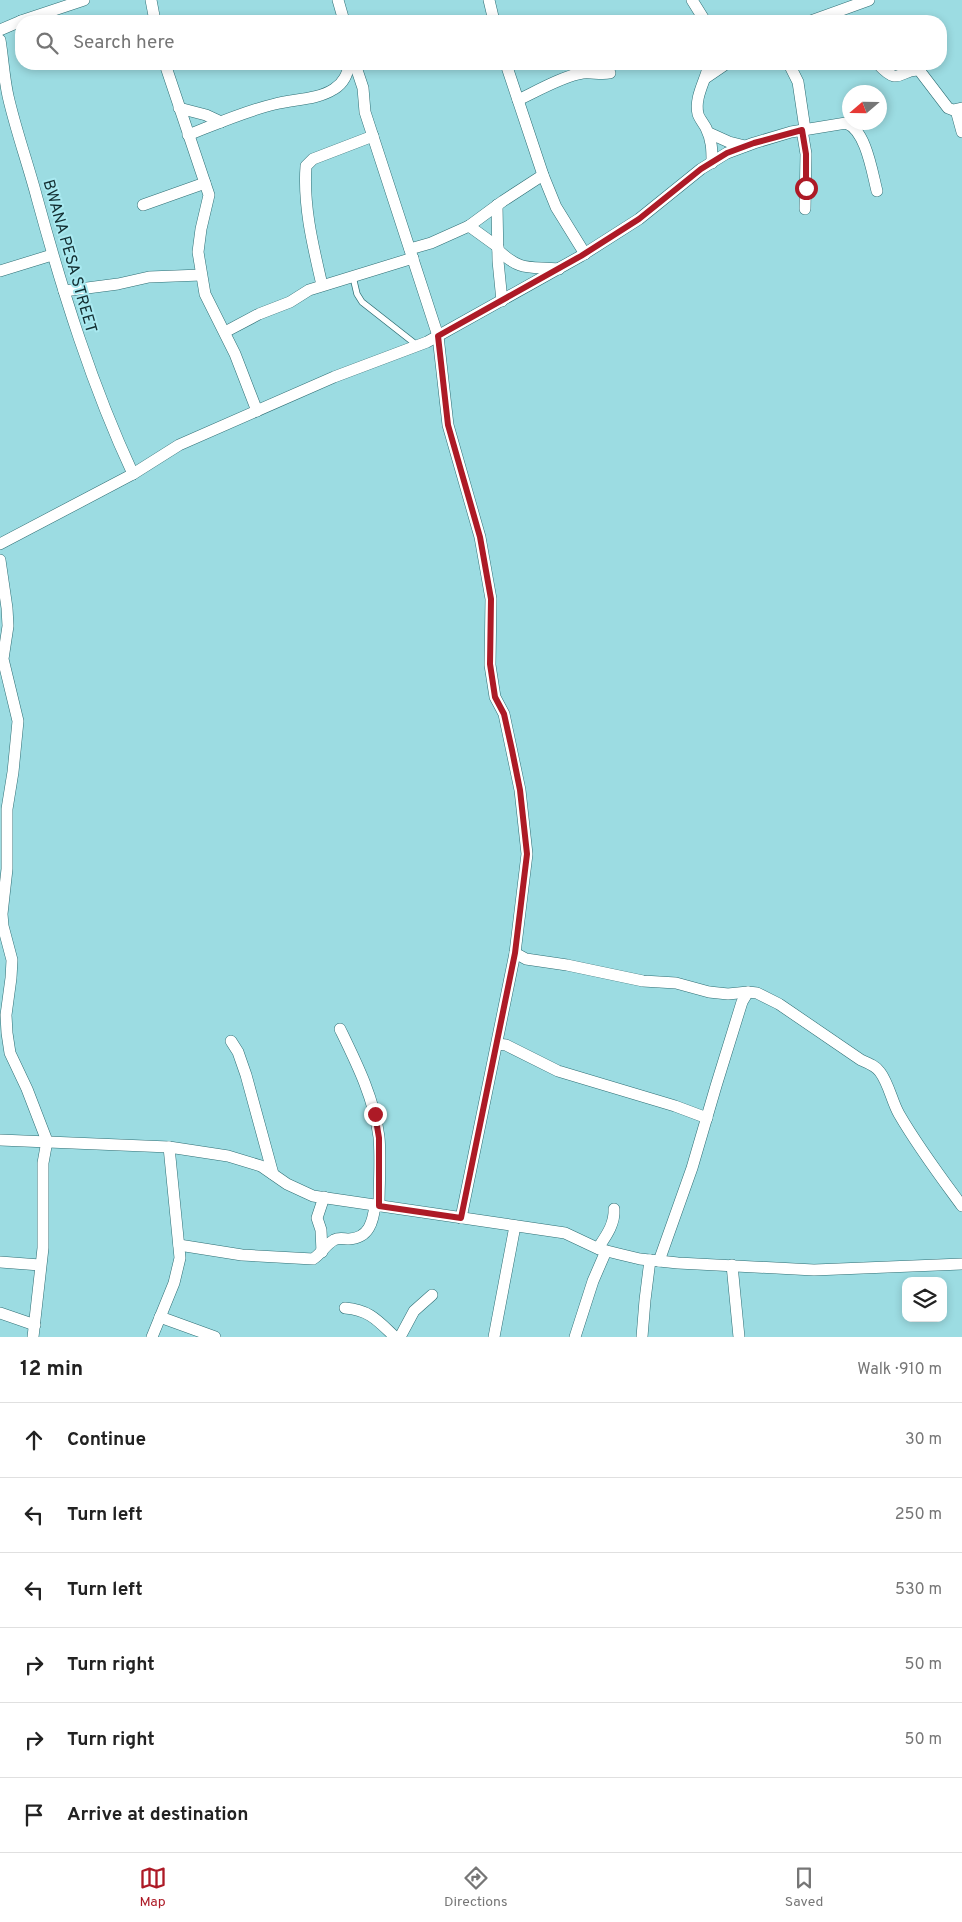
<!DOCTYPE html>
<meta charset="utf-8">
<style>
body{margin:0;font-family:Overpass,sans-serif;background:#f2f2f2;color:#222}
.controls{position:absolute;right:15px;bottom:15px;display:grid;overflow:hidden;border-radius:10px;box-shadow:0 2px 8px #0003}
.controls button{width:45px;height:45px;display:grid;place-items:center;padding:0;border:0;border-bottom:1px solid #e0e0e0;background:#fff;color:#222;font:25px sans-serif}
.compass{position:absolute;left:842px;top:85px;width:45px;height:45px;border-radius:50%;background:#fff;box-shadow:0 2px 8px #0003;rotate:250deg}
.stop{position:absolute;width:15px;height:15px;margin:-11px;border:4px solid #ad1a26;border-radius:50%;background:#fff}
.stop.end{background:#ad1a26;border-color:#fff;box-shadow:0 1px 5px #0008}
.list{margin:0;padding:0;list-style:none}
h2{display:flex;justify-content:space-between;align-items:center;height:65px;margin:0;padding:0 20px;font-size:21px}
h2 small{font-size:16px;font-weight:400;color:#767676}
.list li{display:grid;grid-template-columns:32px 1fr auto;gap:15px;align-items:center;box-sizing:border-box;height:75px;padding:0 20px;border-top:1px solid #e0e0e0}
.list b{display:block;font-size:19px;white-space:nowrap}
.list em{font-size:16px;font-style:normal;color:#767676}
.icon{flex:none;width:28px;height:28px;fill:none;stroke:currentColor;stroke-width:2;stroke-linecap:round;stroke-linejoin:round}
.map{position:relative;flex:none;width:962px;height:1337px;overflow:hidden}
.search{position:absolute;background:#fff;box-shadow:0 2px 8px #0003;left:15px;right:15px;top:15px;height:55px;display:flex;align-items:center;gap:12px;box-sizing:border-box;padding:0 18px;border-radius:20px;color:#767676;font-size:19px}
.sheet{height:515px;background:#fff}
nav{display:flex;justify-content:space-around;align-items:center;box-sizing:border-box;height:70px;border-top:1px solid #e0e0e0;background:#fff;font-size:14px;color:#767676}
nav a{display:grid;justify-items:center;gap:2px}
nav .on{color:#ad1a26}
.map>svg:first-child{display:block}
</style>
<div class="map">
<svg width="962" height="1337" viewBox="0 0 962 1337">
<rect width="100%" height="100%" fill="#9cdce2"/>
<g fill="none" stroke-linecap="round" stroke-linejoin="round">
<!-- lane casing -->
<g stroke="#2e6e74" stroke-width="7">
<polyline id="lane" points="353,277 357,294 362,302 418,346"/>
</g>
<!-- street casing -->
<g stroke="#2e6e74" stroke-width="12">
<g id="street">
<polyline points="151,0 155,21"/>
<polyline points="338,0 344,21"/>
<polyline points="489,0 494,21"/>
<polyline points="692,0 705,21"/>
<polyline points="21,21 84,0"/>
<polyline points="811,21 869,0"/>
<polyline points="0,30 21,21"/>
<path d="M0,40c3,18 4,38 8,56 8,35 20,68 29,102 26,95 55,188 96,276"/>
<polyline points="165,64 209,195 201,229 198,252 205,294 235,354 257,411"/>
<polyline points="355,64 363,88 365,112 438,336 448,425 480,537 491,599 490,665 495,697 504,714 520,790 527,854 515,953 461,1218"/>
<polyline points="506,64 543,175 556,207 585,254"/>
<path d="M709,64c-3,16 -15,33 -11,50 1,4 6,10 8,14 6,12 6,22 6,35"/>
<polyline points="789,64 798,82 805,129"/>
<path d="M878,64c22,24 21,5 41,6l29,38 5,2 9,-2"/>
<polyline points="707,77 726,64"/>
<path d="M518,100c17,-8 47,-25 65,-27 9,-1 18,2 27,0"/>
<polyline points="179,108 206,115 221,122"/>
<polyline points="956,110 962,132"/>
<polyline points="802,130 806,154 805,209"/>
<polyline points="709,133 729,142 745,146"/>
<path d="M188,135c28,-11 57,-24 87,-31 19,-5 42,-4 59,-15 10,-6 13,-15 16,-25"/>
<polyline points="143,205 205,183"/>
<polyline points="497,205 498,261 502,301"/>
<polyline points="469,226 498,247"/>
<polyline points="410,249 431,243 469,226 503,201 543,175"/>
<path d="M498,250c23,22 31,16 61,19"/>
<polyline points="0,271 52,255"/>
<path d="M322,285c-9,-39 -19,-79 -16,-119l7,-7 60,-23"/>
<polyline points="64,291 118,284 149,277 201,275"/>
<polyline points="225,332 259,314 290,302 309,290 413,258"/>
<path d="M0,544l133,-70 46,-29 155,-68 93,-35 154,-86 58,-37 62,-50 26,-16 27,-10 37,-11 55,-9c20,7 26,49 31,68"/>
<polyline points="0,560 7,608 8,626 3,659 18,721 13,772 7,809 7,869 2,914 3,926 12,960 11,978 6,1015 7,1033 10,1053 27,1089 47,1141 43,1163 43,1248 33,1337"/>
<path d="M515,953l11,6 41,6 76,16 33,2 33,9 19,2 20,-2 9,1 22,11 82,56c7,3 15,6 19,12 9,12 12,30 19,42 19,33 41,62 63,92"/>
<path d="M340,1029c17,35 34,69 39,108 2,22 0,46 0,69"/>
<polyline points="231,1041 238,1052 246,1075 273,1174"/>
<polyline points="497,1044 506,1045 558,1071 675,1106 707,1118"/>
<polyline points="0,1140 169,1147 228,1156 261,1166 287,1184 313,1196 565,1233 599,1249 619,1254 640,1259 678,1263 814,1270 962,1264"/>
<path d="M179,1245l63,10 71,4c8,-5 13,-15 21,-19 5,-3 10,-1 15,-1 20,-1 24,-17 26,-34"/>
<path d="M598,1248c8,-12 17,-24 16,-39"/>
<polyline points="322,1252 321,1230 317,1218 324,1197"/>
<polyline points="659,1261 692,1168 716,1086 742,1002 748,992"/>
<polyline points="0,1262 40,1265"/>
<polyline points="732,1265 739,1337"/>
<path d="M345,1308c25,2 33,13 50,29"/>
<polyline points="0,1313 35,1325"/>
<polyline points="160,1317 215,1337"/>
<polyline points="152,1337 174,1283 180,1258 169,1147"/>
<polyline points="400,1337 414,1311 432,1295"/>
<polyline points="494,1337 515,1226"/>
<polyline points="575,1337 593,1281 606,1251"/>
<polyline points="642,1337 645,1300 650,1260"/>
</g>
</g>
<!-- lane -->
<use href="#lane" stroke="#fff" stroke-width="5.5"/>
<!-- street -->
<use href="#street" stroke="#fff" stroke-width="11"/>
</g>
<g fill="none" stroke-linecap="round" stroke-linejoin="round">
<!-- route -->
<polyline stroke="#ad1a26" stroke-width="6" points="375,1114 379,1138 379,1206 461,1218 515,953 527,854 520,790 512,750 504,714 495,697 490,664 491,599 480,537 448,425 438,336 581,256 639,219 701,169 727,153 754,143 802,130 806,154 806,188"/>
</g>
<g text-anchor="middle" stroke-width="4" stroke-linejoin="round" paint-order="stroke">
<!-- street labels -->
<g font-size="16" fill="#122d30" stroke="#a9e9f0">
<text transform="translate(71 256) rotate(74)" y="6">BWANA PESA STREET</text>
</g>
</g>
</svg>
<div class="controls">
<button><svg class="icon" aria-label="layers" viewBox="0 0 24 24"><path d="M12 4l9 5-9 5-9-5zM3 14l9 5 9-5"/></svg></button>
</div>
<svg class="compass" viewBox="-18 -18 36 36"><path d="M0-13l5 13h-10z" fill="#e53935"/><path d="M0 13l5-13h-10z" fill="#767676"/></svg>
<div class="stop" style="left:806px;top:188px"></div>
<div class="stop end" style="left:375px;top:1114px"></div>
<div class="search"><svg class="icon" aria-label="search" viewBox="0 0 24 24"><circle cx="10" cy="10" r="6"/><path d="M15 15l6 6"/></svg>Search here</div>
</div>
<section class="sheet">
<h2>12 min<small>Walk · 910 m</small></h2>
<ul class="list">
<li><svg class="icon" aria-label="ahead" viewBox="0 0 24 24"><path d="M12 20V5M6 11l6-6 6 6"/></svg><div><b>Continue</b></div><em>30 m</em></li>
<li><svg class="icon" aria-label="left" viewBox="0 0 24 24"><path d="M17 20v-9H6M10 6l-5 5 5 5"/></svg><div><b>Turn left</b></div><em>250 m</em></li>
<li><svg class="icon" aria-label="left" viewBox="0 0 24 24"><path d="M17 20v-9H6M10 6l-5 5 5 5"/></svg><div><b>Turn left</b></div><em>530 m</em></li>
<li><svg class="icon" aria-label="right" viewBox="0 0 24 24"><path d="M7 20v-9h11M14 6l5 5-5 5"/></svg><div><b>Turn right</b></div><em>50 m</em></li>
<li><svg class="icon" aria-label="right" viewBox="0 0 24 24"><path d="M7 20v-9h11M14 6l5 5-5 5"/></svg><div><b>Turn right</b></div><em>50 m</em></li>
<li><svg class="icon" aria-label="arrive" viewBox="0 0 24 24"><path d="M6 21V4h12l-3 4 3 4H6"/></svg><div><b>Arrive at destination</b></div></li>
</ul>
</section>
<nav>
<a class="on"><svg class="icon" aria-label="map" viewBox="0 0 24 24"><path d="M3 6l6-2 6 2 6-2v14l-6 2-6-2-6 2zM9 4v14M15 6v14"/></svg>Map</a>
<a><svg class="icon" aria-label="directions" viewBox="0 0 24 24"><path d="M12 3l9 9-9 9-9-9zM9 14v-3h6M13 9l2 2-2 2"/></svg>Directions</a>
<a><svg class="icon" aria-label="saved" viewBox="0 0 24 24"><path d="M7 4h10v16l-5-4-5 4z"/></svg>Saved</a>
</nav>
